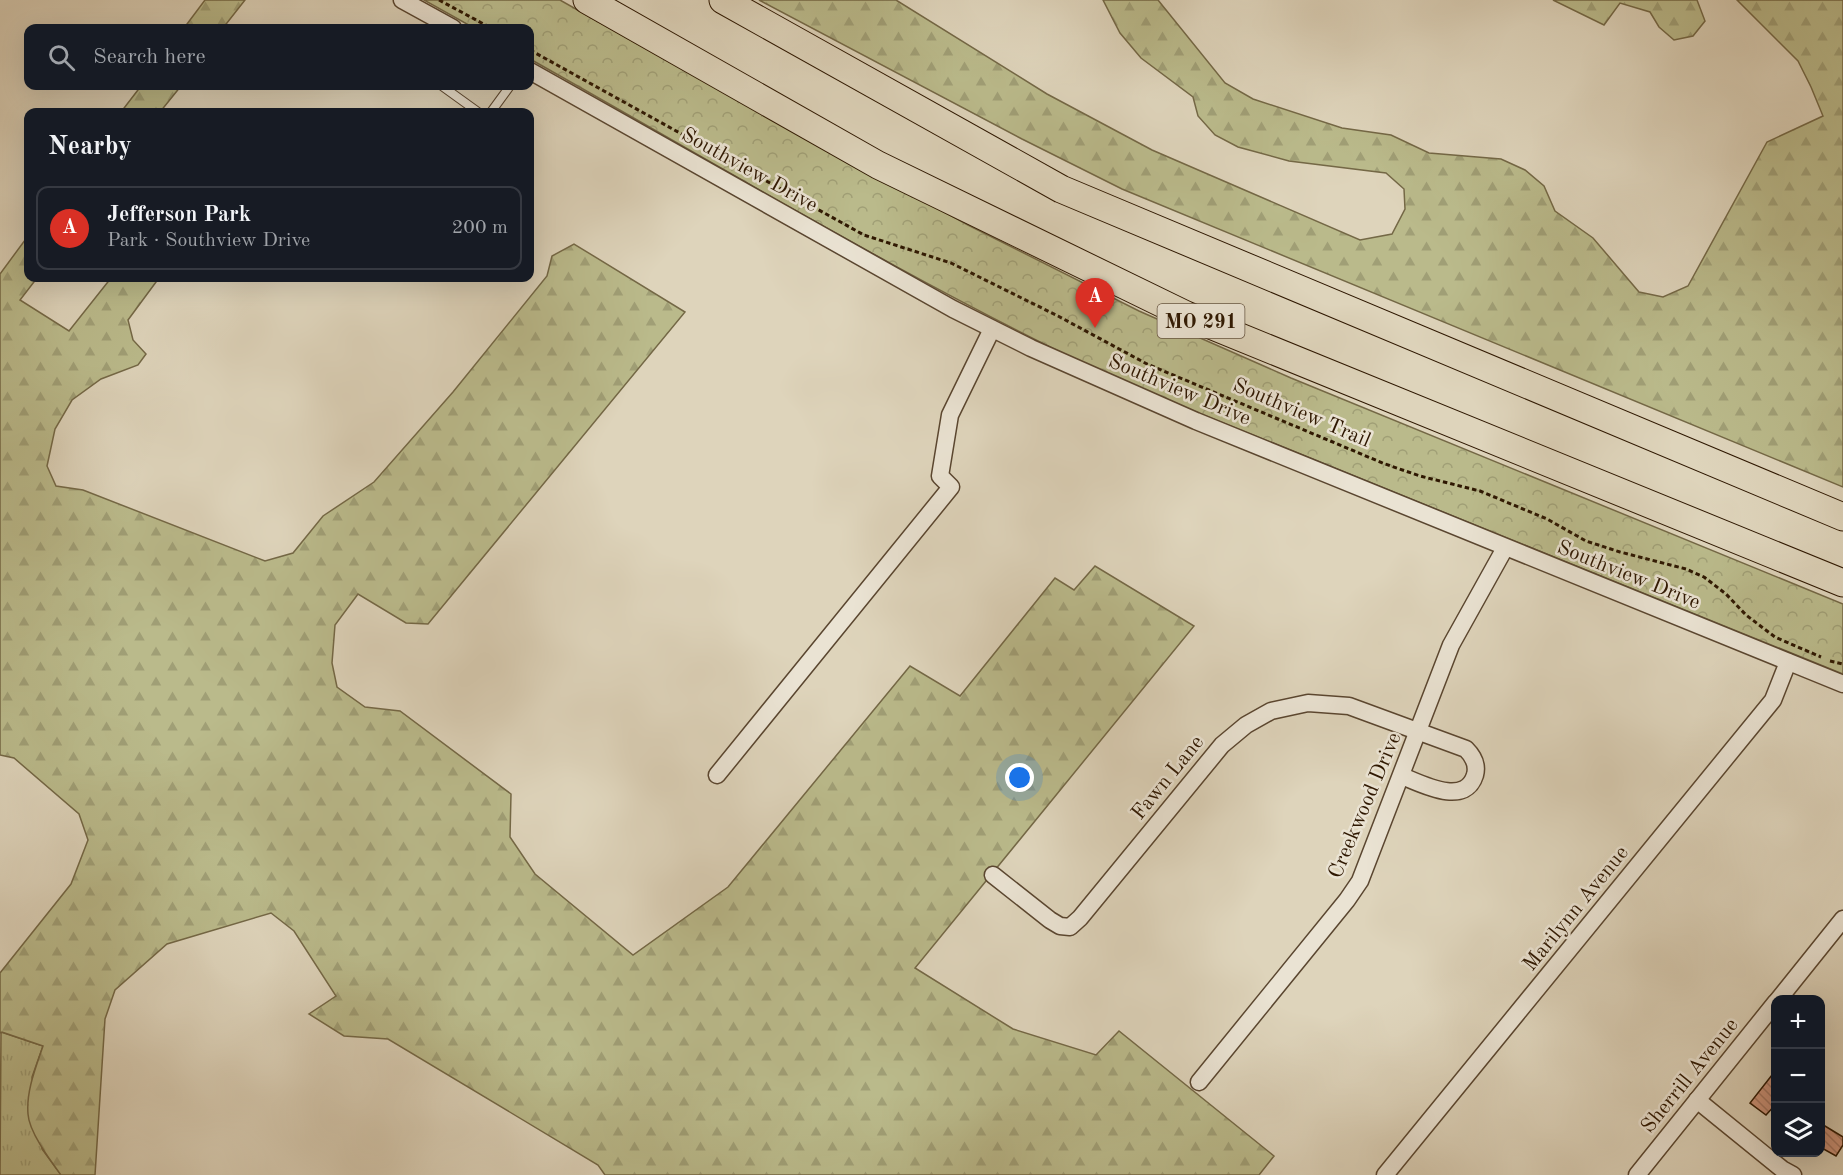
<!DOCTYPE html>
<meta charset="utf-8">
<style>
body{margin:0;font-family:"Old Standard TT",serif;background:#242831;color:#f1f3f6}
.controls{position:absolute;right:18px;bottom:18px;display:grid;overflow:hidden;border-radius:12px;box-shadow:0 6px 24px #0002}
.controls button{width:54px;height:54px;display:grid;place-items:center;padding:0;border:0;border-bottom:2px solid #363941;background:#171b24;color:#f1f3f6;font:30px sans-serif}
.you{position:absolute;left:1020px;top:778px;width:21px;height:21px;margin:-15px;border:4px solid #fff;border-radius:50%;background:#1a73e8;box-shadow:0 0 0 9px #1a73e833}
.badge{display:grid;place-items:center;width:39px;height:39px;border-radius:50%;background:#d93025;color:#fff;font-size:20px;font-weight:700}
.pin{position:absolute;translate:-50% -50px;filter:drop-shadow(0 2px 3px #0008)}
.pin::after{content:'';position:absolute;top:32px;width:21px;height:18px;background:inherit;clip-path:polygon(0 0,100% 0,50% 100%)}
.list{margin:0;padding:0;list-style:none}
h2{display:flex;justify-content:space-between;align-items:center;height:78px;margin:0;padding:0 24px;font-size:26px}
h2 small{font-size:20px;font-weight:400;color:#9ea1a6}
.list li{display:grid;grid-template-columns:39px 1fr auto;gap:18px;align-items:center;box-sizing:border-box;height:84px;margin:0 12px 12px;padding:0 12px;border:2px solid #363941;border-radius:12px}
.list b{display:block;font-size:22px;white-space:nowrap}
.list p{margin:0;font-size:20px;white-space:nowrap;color:#9ea1a6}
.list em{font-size:20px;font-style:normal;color:#9ea1a6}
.icon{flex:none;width:33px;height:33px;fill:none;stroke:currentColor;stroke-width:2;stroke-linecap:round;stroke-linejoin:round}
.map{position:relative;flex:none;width:1843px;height:1175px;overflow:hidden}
.search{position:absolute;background:#171b24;box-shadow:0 6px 24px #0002;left:24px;top:24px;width:510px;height:66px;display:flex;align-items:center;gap:15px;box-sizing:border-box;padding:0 21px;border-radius:12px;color:#9ea1a6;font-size:22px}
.panel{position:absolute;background:#171b24;box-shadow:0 6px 24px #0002;left:24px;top:108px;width:510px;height:174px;border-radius:12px}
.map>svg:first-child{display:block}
</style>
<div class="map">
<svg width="1843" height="1175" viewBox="0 0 1843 1175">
<defs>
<pattern id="grass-tufts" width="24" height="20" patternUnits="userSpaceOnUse" patternTransform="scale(1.5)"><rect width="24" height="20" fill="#baba8b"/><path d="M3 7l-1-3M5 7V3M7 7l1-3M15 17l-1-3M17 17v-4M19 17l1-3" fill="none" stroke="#a09f76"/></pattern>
<pattern id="forest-firs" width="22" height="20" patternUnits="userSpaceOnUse" patternTransform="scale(1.5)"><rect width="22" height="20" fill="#baba8b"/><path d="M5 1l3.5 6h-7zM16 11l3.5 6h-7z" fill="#a09f76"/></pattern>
<pattern id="park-crowns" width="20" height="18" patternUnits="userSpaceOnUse" patternTransform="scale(1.5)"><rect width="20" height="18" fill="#baba8b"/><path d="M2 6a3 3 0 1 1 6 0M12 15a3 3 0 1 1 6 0" fill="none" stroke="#a09f76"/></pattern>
<pattern id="building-back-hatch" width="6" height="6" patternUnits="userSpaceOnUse" patternTransform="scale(1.5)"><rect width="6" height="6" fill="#d2977e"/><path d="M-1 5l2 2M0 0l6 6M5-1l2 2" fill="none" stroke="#ab7a65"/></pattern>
</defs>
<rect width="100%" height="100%" fill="#ded4bb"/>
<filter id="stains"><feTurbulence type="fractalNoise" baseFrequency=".00333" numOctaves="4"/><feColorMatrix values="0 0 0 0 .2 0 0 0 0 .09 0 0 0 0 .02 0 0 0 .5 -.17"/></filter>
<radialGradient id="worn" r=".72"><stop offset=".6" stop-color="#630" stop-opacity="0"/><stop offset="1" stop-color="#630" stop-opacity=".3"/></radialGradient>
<!-- grass -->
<polygon fill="url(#grass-tufts)" stroke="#746846" stroke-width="1.5" points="1,1032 43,1046 32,1077 42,1149 61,1175 0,1175"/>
<!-- forest -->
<g fill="url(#forest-firs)" stroke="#746846" stroke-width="1.5">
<polygon points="205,0 245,0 223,28 184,28"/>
<polygon points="759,0 896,0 1047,94 1152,150 1360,240 1392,234 1405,209 1404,189 1386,173 1289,161 1238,147 1215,135 1198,116 1193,97 1141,58 1120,33 1103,0 1158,0 1225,83 1253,99 1342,128 1391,135 1429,153 1501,159 1525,170 1544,186 1555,211 1593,238 1639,292 1663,297 1688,286 1767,142 1823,116 1811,87 1798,61 1737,0 1843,0 1843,487 1122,189 1022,139"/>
<polygon points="1553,0 1697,0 1705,21 1693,36 1674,40 1659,27 1650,12 1620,3 1604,25"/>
<polygon points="141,86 181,86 160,112 121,112"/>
<path d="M28,236v42h9l-17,22 49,31 42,-53h48l-31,42 5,20 13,14 -8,11 -37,14 -29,21 -17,29 -8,37 9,20 27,4 182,71 28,-8 30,-37 51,-34 79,-90 94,-116 5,-20 22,-12 111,68 -257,312 -22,-1 -48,-29 -23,31 -3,38 5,24 28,20 35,4 111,83 -1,43 25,37 98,81 95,-68 182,-221 50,30 95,-118 19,12 21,-24 99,60 -279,342 98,61 83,26 23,-24 155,125 -15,19h-654l-7,-10 -210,-126 -44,-3 -35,-22 27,-18 -42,-65 -23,-18 -104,31 -52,46 -10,29 -10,156h-34c-11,-15 -32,-43 -33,-61 -2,-23 8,-47 15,-68l-41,-14 -2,1v-60l71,-89 17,-44 -9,-26 -65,-56 -14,-3v-481z"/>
</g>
<!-- park -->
<path fill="url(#park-crowns)" stroke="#746846" stroke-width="1.5" d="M424,0h136l99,56 309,169 171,86 152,67 552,226v70l-716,-290c-206,-96 -400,-214 -597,-325v-31h-56z"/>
<!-- building -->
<g fill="url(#building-back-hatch)" stroke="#2e1701" stroke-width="1.5">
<polygon points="1772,1075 1776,1077 1776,1104 1766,1115 1750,1103"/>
<polygon points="1820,1123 1843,1137 1843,1145 1836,1156 1820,1147"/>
</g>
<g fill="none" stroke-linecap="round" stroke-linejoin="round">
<!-- service casing -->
<g stroke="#5a4630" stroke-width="10">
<g id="service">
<polyline points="442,86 478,112"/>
<polyline points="491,112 510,86"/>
</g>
</g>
<!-- minor casing -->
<g stroke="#5a4630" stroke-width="19">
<g id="minor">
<polyline points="402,0 453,28"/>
<polyline points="530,71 953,309 1031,348 1196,421 1843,684"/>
<polyline points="717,775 951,487 940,476 950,415 992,329"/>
<path d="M993,875l57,45 10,6 10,1 10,-9 142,-173 24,-20 25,-14 37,-8 41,3 117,43c7,7 12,15 9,26 -10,32 -53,9 -73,1"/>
<polyline points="1778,1000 1843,919"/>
<polyline points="1199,1082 1347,900 1360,881 1451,645 1505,548"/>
<polyline points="1697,1100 1782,1169 1793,1175"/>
<polyline points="1385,1175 1773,700 1788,662"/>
<polyline points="1637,1175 1776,1002"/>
</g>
</g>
<!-- trunk casing -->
<g stroke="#2e1701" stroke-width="29">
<g id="trunk">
<polyline points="587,0 878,165 1186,315 1843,583"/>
<polyline points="723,0 1061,189 1843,517"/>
</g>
</g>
<!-- path -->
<g stroke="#2e1701" stroke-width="3" stroke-dasharray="4.5 3" stroke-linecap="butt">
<polyline points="439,0 491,28"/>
<polyline points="530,50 864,235 951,263 1058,316 1147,364 1385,464 1420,476 1480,491 1547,519 1586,541 1620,552 1686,569 1704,577 1726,594 1746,615 1775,637 1821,657"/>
<polyline points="1830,661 1843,664"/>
</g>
<!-- service -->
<use href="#service" stroke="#eae3d3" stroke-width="8"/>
<!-- minor -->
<use href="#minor" stroke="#eae3d3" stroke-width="16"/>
<!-- trunk -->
<use href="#trunk" stroke="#ded4bb" stroke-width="27"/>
</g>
<g text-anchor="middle" stroke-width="5" stroke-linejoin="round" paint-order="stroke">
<!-- shield labels -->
<rect fill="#eae3d3" stroke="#665440" stroke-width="1.5" x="1157.5" y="304" width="87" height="34" rx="4.5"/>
<g font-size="20" font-weight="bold" fill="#2e1701">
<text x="1201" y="328">MO 291</text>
</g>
<!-- street labels -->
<g font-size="21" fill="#2e1701" stroke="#eae3d3">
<text transform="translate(750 169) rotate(29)" y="7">Southview Drive</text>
<text transform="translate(1180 389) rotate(23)" y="7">Southview Drive</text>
<text transform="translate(1302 412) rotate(23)" y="7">Southview Trail</text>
<text transform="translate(1629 574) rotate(22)" y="7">Southview Drive</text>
<text transform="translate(1167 777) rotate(-51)" y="7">Fawn Lane</text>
<text transform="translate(1364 805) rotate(-67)" y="7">Creekwood Drive</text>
<text transform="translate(1575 908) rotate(-51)" y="7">Marilynn Avenue</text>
<text transform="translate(1689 1075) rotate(-51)" y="7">Sherrill Avenue</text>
</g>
</g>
<rect width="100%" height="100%" filter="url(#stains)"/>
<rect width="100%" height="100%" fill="url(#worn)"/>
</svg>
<div class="controls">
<button>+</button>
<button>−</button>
<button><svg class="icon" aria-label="layers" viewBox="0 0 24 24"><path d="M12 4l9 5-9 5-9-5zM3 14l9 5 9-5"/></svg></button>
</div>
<div class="you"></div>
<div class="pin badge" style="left:1095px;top:328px">A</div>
<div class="search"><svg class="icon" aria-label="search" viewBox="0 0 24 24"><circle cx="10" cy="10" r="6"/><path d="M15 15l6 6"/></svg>Search here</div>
<section class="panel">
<h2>Nearby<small></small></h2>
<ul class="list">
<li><span class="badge">A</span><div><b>Jefferson Park</b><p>Park · Southview Drive</p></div><em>200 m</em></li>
</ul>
</section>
</div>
